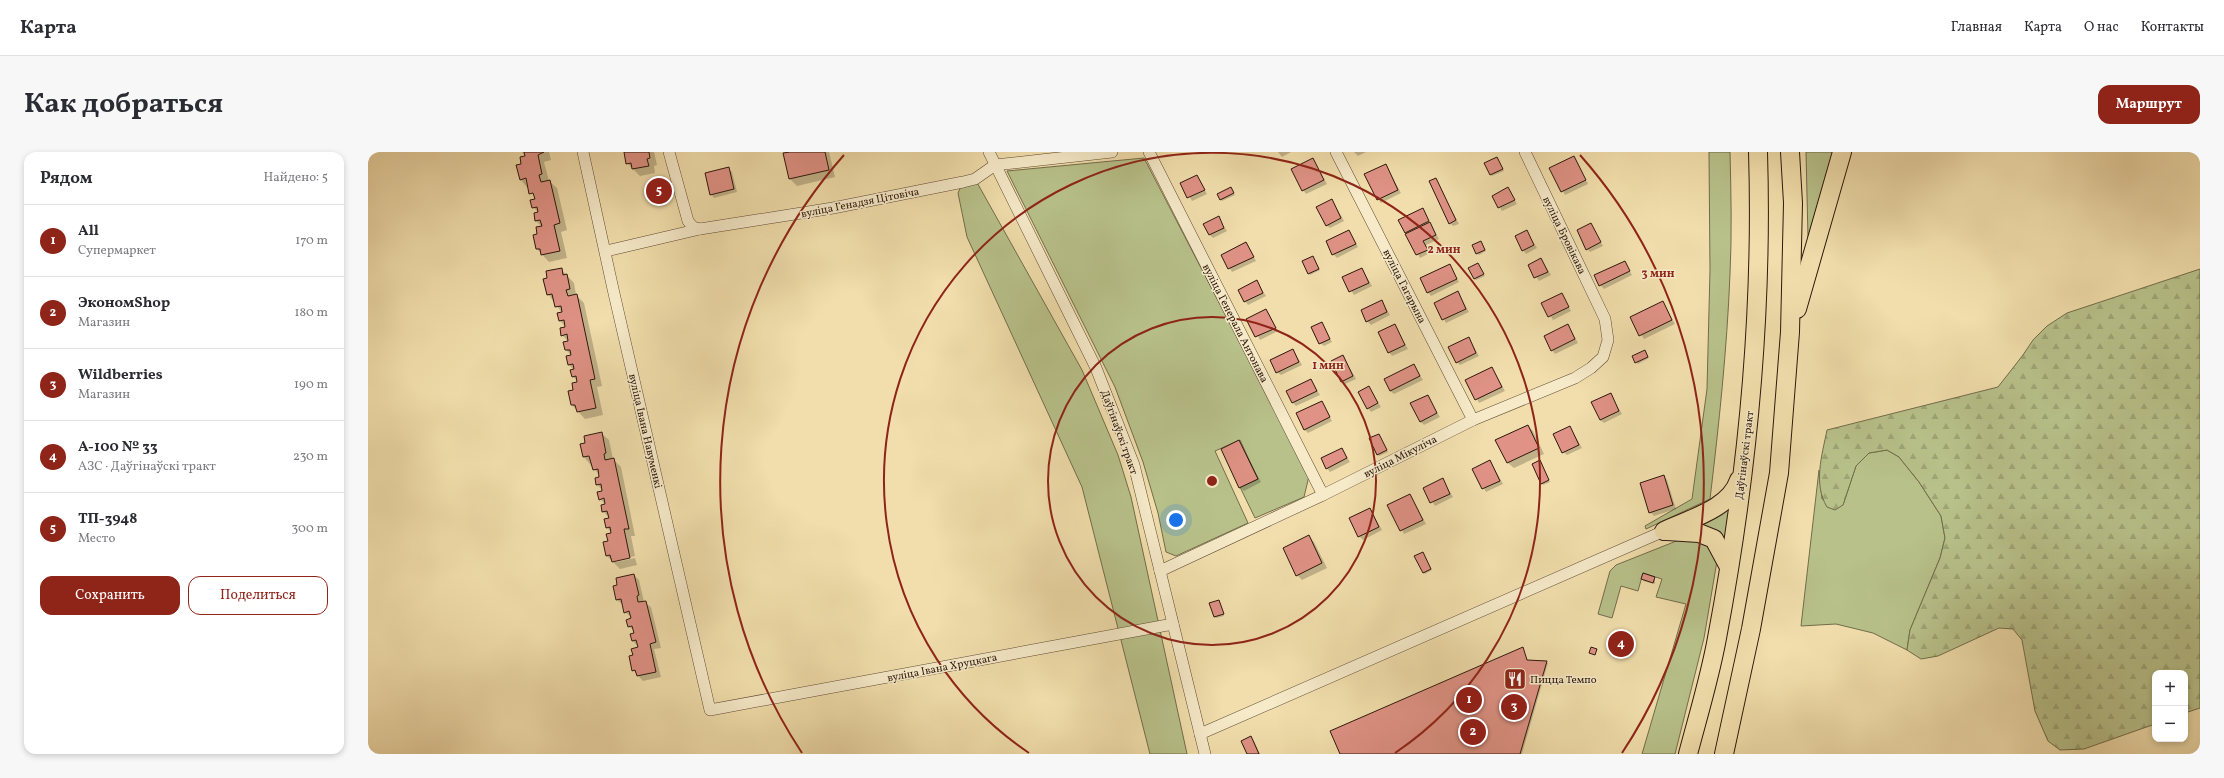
<!DOCTYPE html>
<html lang="ru">
<meta charset="utf-8">
<style>
body{margin:0;font-family:Vollkorn,serif;background:#f7f7f7;color:#2b2b33}
.controls{position:absolute;right:12px;bottom:12px;display:grid;overflow:hidden;border-radius:8px;box-shadow:0 2px 6px #0003}
.controls button{width:36px;height:36px;display:grid;place-items:center;padding:0;border:0;border-bottom:1px solid #e1e1e2;background:#fff;color:#2b2b33;font:20px sans-serif}
.you{position:absolute;left:808px;top:368px;width:14px;height:14px;margin:-10px;border:3px solid #fff;border-radius:50%;background:#1a73e8;box-shadow:0 0 0 6px #1a73e833}
.badge{display:grid;place-items:center;width:26px;height:26px;border-radius:50%;background:#8f2418;color:#fff;font-size:13px;font-weight:700}
.pin{position:absolute;translate:-50% -50%;border:2px solid #fff;box-shadow:0 1px 4px #0006}
.list{margin:0;padding:0;list-style:none}
h2{display:flex;justify-content:space-between;align-items:center;height:52px;margin:0;padding:0 16px;font-size:17px}
h2 small{font-size:13px;font-weight:400;color:#7c7c81}
.list li{display:grid;grid-template-columns:26px 1fr auto;gap:12px;align-items:center;box-sizing:border-box;height:72px;padding:0 16px;border-top:1px solid #e1e1e2}
.list b{display:block;font-size:15px;white-space:nowrap}
.list p{margin:0;font-size:13px;white-space:nowrap;color:#7c7c81}
.list em{font-size:13px;font-style:normal;color:#7c7c81}
.actions{display:flex;gap:8px;padding:12px 16px}
.actions a{flex:1;padding:9px 0;border:1px solid #8f2418;border-radius:12px;text-align:center;font-size:14px;color:#8f2418}
.actions .main{background:#8f2418;color:#fff}
.map{position:relative;flex:none;width:1832px;height:602px;overflow:hidden;border-radius:12px}
header{display:flex;align-items:center;gap:24px;box-sizing:border-box;height:56px;padding:0 20px;background:#fff;border-bottom:1px solid #e1e1e2}
header strong{font-size:19px}
nav{display:flex;gap:22px;margin-inline-start:auto;font-size:14px}
.intro{display:flex;align-items:center;justify-content:space-between;box-sizing:border-box;height:96px;padding:0 24px}
h1{margin:0;font-size:28px}
.button{padding:10px 18px;border-radius:12px;background:#8f2418;color:#fff;font-size:14px;font-weight:700}
main{display:flex;gap:24px;padding:0 24px}
aside{flex:1;background:#fff;border-radius:12px;box-shadow:0 2px 6px #0003}
.map>svg:first-child{display:block}
</style>
<header>
<strong>Карта</strong>
<nav><a>Главная</a><a>Карта</a><a>О нас</a><a>Контакты</a></nav>
</header>
<div class="intro"><h1>Как добраться</h1><a class="button">Маршрут</a></div>
<main>
<aside>
<h2>Рядом<small>Найдено: 5</small></h2>
<ul class="list">
<li><span class="badge">1</span><div><b>All</b><p>Супермаркет</p></div><em>170 m</em></li>
<li><span class="badge">2</span><div><b>ЭкономShop</b><p>Магазин</p></div><em>180 m</em></li>
<li><span class="badge">3</span><div><b>Wildberries</b><p>Магазин</p></div><em>190 m</em></li>
<li><span class="badge">4</span><div><b>А-100 № 33</b><p>АЗС · Даўгінаўскі тракт</p></div><em>230 m</em></li>
<li><span class="badge">5</span><div><b>ТП-3948</b><p>Место</p></div><em>300 m</em></li>
</ul>
<div class="actions"><a class="main">Сохранить</a><a>Поделиться</a></div>
</aside>
<div class="map">
<svg width="1832" height="602" viewBox="0 0 1832 602">
<defs>
<pattern id="forest-firs" width="22" height="20" patternUnits="userSpaceOnUse"><rect width="22" height="20" fill="#b8c18a"/><path d="M5 1l3.5 6h-7zM16 11l3.5 6h-7z" fill="#9ea576"/></pattern>
</defs>
<rect width="100%" height="100%" fill="#f1deac"/>
<filter id="stains"><feTurbulence type="fractalNoise" baseFrequency=".005" numOctaves="4"/><feColorMatrix values="0 0 0 0 .2 0 0 0 0 .09 0 0 0 0 .02 0 0 0 .5 -.17"/></filter>
<radialGradient id="worn" r=".72"><stop offset=".6" stop-color="#630" stop-opacity="0"/><stop offset="1" stop-color="#630" stop-opacity=".3"/></radialGradient>
<!-- grass -->
<g fill="#b8c18a" stroke="#726c4a">
<path d="M1341,0h21c1,41 2,81 0,122 -3,75 -11,150 -20,225l-64,30 -1,-3 47,-27 15,-110 3,-119z"/>
<polygon points="1438,0 1465,0 1440,86"/>
<polygon points="776,6 941,324 936,345 887,366 872,335 890,327 872,288 847,299 880,371 808,404 798,400 790,361 775,310 747,235 639,19"/>
<polygon points="607,27 714,218 750,303 763,345 819,602 782,602 714,335 599,85 590,41 595,30"/>
<polygon points="1519,298 1531,305 1551,330 1573,364 1577,386 1572,406 1542,478 1539,498 1505,481 1468,472 1433,474 1451,318 1454,347 1475,353 1488,314 1501,301"/>
<polygon points="1364,354 1357,392 1324,374"/>
<polygon points="1326,382 1350,403 1336,486 1307,602 1274,602 1318,452 1288,445 1294,427 1275,421 1270,439 1253,434 1244,466 1230,462 1242,419 1248,413"/>
</g>
<!-- forest -->
<path fill="url(#forest-firs)" stroke="#726c4a" d="M1832,117v439l-15,5v-40h-30v51l-71,25 -24,1 -12,-9 -13,-30 -13,-71 -9,-11 -14,-1 -61,28 -17,3 -14,-9 3,-20 30,-72 5,-20 -4,-22 -22,-34 -20,-25 -12,-7 -18,3 -13,13 -13,39 -8,5 -8,-3c-14,-23 -5,-52 0,-77l171,-43 25,-32 10,-15 14,-14 20,-13z"/>
<!-- shadow -->
<g fill="#0003">
<polygon points="154,0 181,0 183,8 176,10 181,29 189,36 199,78 193,80 199,106 181,110 169,97 171,82 174,75 168,69 167,62 171,61 165,55 169,47 152,27 154,12 158,5"/>
<polygon points="257,0 286,0 289,13 286,14 287,21 272,24 259,11"/>
<polygon points="426,0 461,0 467,25 429,34 422,27 416,2"/>
<polygon points="910,0 923,0 914,5"/>
<polygon points="986,0 998,0 990,4"/>
<polygon points="1206,5 1220,32 1197,43 1183,17"/>
<polygon points="945,7 959,32 938,42 935,38"/>
<polygon points="1130,7 1136,19 1124,24 1117,11"/>
<polygon points="1018,13 1033,41 1013,51 1010,47"/>
<polygon points="360,16 364,20 369,40 346,46 343,42"/>
<polygon points="829,24 839,42 824,49 814,32"/>
<polygon points="1067,27 1091,72 1085,74 1082,71"/>
<polygon points="292,34 296,46 292,47 291,45"/>
<polygon points="863,36 867,43 854,49 853,47"/>
<polygon points="1140,37 1149,52 1134,59 1125,44"/>
<polygon points="964,48 976,69 962,76 958,73"/>
<polygon points="1054,57 1071,87 1058,93 1062,101 1052,106 1038,81"/>
<polygon points="850,66 859,79 845,86 842,83"/>
<polygon points="1223,73 1235,94 1222,100 1219,97"/>
<polygon points="981,79 990,95 969,106 965,102"/>
<polygon points="1159,80 1169,96 1158,102 1155,98"/>
<polygon points="878,91 888,109 864,120 854,103"/>
<polygon points="1114,92 1118,99 1111,103 1109,101"/>
<polygon points="945,105 952,118 942,123 941,121"/>
<polygon points="1173,107 1183,123 1171,129 1161,113"/>
<polygon points="1256,110 1264,123 1236,137 1232,133"/>
<polygon points="1110,112 1117,124 1108,128 1106,126"/>
<polygon points="1081,113 1091,130 1063,144 1060,140"/>
<polygon points="193,117 206,131 208,143 216,151 234,234 229,235 235,263 217,267 204,253 211,230 204,224 206,218 201,213 204,204 198,198 201,190 194,183 199,176 192,169 194,161 180,142"/>
<polygon points="994,117 1004,134 986,143 975,126"/>
<polygon points="889,130 898,144 880,153 877,149"/>
<polygon points="1090,141 1101,160 1078,171 1067,151"/>
<polygon points="1193,142 1203,159 1185,168 1175,151"/>
<polygon points="1014,149 1022,163 1003,173 999,169"/>
<polygon points="1295,151 1307,172 1276,187 1263,166"/>
<polygon points="898,158 910,179 892,188 880,167"/>
<polygon points="953,171 964,190 956,194 952,191"/>
<polygon points="1026,173 1040,197 1024,204 1021,200"/>
<polygon points="1200,173 1210,191 1187,202 1184,198"/>
<polygon points="1101,186 1111,204 1092,213 1089,210"/>
<polygon points="925,198 934,213 913,223 909,220"/>
<polygon points="1277,199 1281,206 1270,212 1268,210"/>
<polygon points="975,204 988,227 977,232 973,229"/>
<polygon points="1046,214 1055,228 1026,242 1022,239"/>
<polygon points="1124,216 1137,239 1111,251 1099,228"/>
<polygon points="943,228 952,243 928,254 925,251"/>
<polygon points="1001,236 1013,255 1003,260 1000,256"/>
<polygon points="1242,242 1254,262 1236,271 1232,268"/>
<polygon points="1059,244 1072,265 1056,273 1052,269"/>
<polygon points="953,250 964,269 940,281 936,277"/>
<polygon points="1160,274 1165,279 1176,302 1146,316 1140,311 1129,289"/>
<polygon points="1202,275 1214,296 1199,303 1195,300"/>
<polygon points="233,281 241,288 245,307 253,315 267,384 263,384 267,404 246,409 248,410 267,406 269,413 252,417 239,404 241,390 245,382 239,376 241,366 235,359 238,353 232,347 236,339 229,333 228,326 233,325 216,305 218,291"/>
<polygon points="1011,283 1020,300 1011,304 1010,302"/>
<polygon points="871,289 893,330 876,339 872,335"/>
<polygon points="974,297 982,310 962,320 959,316"/>
<polygon points="1122,309 1135,332 1118,340 1105,317"/>
<polygon points="1173,311 1182,330 1175,333 1174,331"/>
<polygon points="1296,324 1299,328 1308,357 1286,364 1282,360"/>
<polygon points="1074,327 1085,345 1067,354 1056,336"/>
<polygon points="1042,343 1058,372 1036,382 1021,353"/>
<polygon points="1002,357 1014,378 995,388 991,384"/>
<polygon points="941,384 946,390 959,416 934,428 929,423"/>
<polygon points="1055,401 1064,418 1057,422 1055,420"/>
<polygon points="1276,422 1287,426 1287,432 1275,429"/>
<polygon points="266,423 271,428 276,450 283,455 293,496 286,497 293,525 275,529 265,518 266,504 271,496 265,489 267,480 261,474 263,465 257,460 255,453 249,448"/>
<polygon points="851,449 856,464 848,466 847,465"/>
<polygon points="1155,497 1160,509 1180,511 1154,602 973,602"/>
<polygon points="883,586 886,589 892,602 880,602"/>
</g>
<!-- building -->
<g fill="#df9285" stroke="#2d170b">
<polygon points="156,0 176,0 170,3 174,22 171,23 173,30 182,28 192,71 186,73 192,99 173,103 172,97 168,97 165,83 169,82 168,75 174,74 172,68 167,69 166,61 170,60 169,55 164,56 162,48 167,47 165,41 161,42 158,26 152,28 148,13 153,12 152,5 157,4"/>
<polygon points="256,0 281,0 282,6 279,7 281,14 264,17 263,11 258,12"/>
<polygon points="422,0 457,0 461,18 421,27 415,1"/>
<polygon points="1206,4 1218,28 1193,40 1181,16"/>
<polygon points="1129,5 1135,17 1122,23 1116,11"/>
<polygon points="945,6 956,28 934,39 923,17"/>
<polygon points="1018,12 1030,38 1009,48 996,22"/>
<polygon points="361,15 366,37 342,43 337,21"/>
<polygon points="829,23 837,38 819,46 812,31"/>
<polygon points="1068,26 1088,68 1081,72 1061,29"/>
<polygon points="292,33 295,44 290,46 287,34"/>
<polygon points="863,35 866,41 852,48 849,42"/>
<polygon points="1140,35 1147,48 1130,56 1124,44"/>
<polygon points="964,47 973,66 958,74 948,55"/>
<polygon points="1055,56 1061,69 1037,81 1030,68"/>
<polygon points="851,64 856,76 841,83 835,72"/>
<polygon points="1062,70 1068,83 1055,89 1060,98 1048,103 1037,82"/>
<polygon points="1223,71 1233,90 1218,98 1209,78"/>
<polygon points="981,78 988,92 964,103 958,89"/>
<polygon points="1159,78 1166,93 1154,99 1147,84"/>
<polygon points="1113,89 1117,98 1108,102 1104,93"/>
<polygon points="878,90 886,105 860,117 853,103"/>
<polygon points="945,104 951,117 940,122 934,109"/>
<polygon points="1173,106 1180,120 1166,126 1160,113"/>
<polygon points="1257,109 1262,119 1231,134 1226,123"/>
<polygon points="1110,111 1116,122 1106,127 1100,116"/>
<polygon points="1082,112 1089,127 1059,141 1052,126"/>
<polygon points="194,116 195,123 199,122 202,137 198,138 200,144 209,142 227,227 222,228 228,256 209,260 207,253 203,253 200,239 205,238 204,231 209,230 208,224 204,225 202,218 206,217 205,212 200,213 198,204 203,203 202,198 197,198 195,190 200,189 199,182 193,184 192,176 197,175 196,168 191,169 189,161 194,160 193,154 187,155 184,142 179,143 175,127 179,126 178,119"/>
<polygon points="994,116 1001,131 981,140 974,125"/>
<polygon points="889,128 895,141 876,150 870,138"/>
<polygon points="1090,139 1098,157 1074,168 1066,151"/>
<polygon points="1194,141 1201,155 1180,165 1173,151"/>
<polygon points="1014,148 1019,160 998,170 993,158"/>
<polygon points="1295,149 1304,168 1271,184 1262,165"/>
<polygon points="898,157 908,176 887,185 878,167"/>
<polygon points="954,170 962,187 951,192 943,175"/>
<polygon points="1027,172 1037,193 1020,201 1010,180"/>
<polygon points="1200,172 1207,187 1183,199 1176,184"/>
<polygon points="1101,185 1108,201 1088,211 1080,195"/>
<polygon points="925,197 931,210 908,221 902,208"/>
<polygon points="1277,198 1280,205 1267,211 1264,204"/>
<polygon points="975,203 985,224 973,230 963,209"/>
<polygon points="1046,212 1052,224 1022,239 1016,227"/>
<polygon points="1124,215 1134,235 1107,248 1097,228"/>
<polygon points="943,227 949,239 924,251 918,239"/>
<polygon points="1001,234 1010,251 999,257 990,240"/>
<polygon points="1243,241 1251,259 1232,268 1223,250"/>
<polygon points="1060,243 1069,261 1052,270 1042,251"/>
<polygon points="954,249 962,265 936,278 928,261"/>
<polygon points="1160,273 1171,296 1139,311 1127,288"/>
<polygon points="1202,274 1211,293 1194,301 1185,282"/>
<polygon points="234,280 238,301 236,302 237,308 246,306 261,377 256,377 262,406 244,410 242,403 238,404 235,390 240,389 238,382 243,381 242,375 238,376 236,367 241,366 239,359 234,360 233,353 237,352 236,346 231,348 229,340 234,339 233,332 228,333 227,326 231,325 230,317 225,318 221,304 215,305 212,292 217,291 216,284"/>
<polygon points="1011,282 1019,298 1009,303 1001,286"/>
<polygon points="871,288 890,327 871,336 853,297"/>
<polygon points="974,296 979,306 958,317 953,306"/>
<polygon points="1122,308 1132,329 1114,337 1104,317"/>
<polygon points="1172,308 1181,328 1173,332 1164,312"/>
<polygon points="1296,323 1305,353 1281,361 1272,331"/>
<polygon points="1075,326 1082,342 1062,351 1055,336"/>
<polygon points="1042,342 1055,368 1032,379 1019,353"/>
<polygon points="1002,356 1011,375 990,385 981,366"/>
<polygon points="941,383 954,411 928,424 915,396"/>
<polygon points="1055,400 1063,417 1055,421 1046,404"/>
<polygon points="1275,421 1287,425 1285,431 1273,427"/>
<polygon points="266,422 271,443 269,444 270,450 278,449 288,490 282,492 288,520 269,524 267,518 264,519 261,504 265,503 263,497 270,495 268,488 264,489 262,482 266,481 264,474 260,475 258,468 263,466 261,459 256,461 253,447 248,448 245,434 249,433 248,426"/>
<polygon points="851,448 856,462 846,465 841,451"/>
<polygon points="1155,495 1159,508 1179,509 1152,602 972,602 962,579"/>
<polygon points="1223,495 1229,497 1227,503 1221,501"/>
<polygon points="883,584 891,602 879,602 873,589"/>
</g>
<g fill="none" stroke-linecap="round" stroke-linejoin="round">
<!-- street casing -->
<g stroke="#5e4933" stroke-width="12">
<g id="street">
<polyline points="215,0 245,137 342,558 805,472"/>
<polyline points="301,0 320,69 325,75 332,77"/>
<polyline points="621,0 728,216 766,313 837,602"/>
<polyline points="781,0 955,343"/>
<polyline points="968,0 1105,268"/>
<polyline points="238,99 332,77 465,56 595,30 607,27 627,13 744,0"/>
<polyline points="792,419 955,343 1105,268 1207,226 1223,216 1235,205 1240,188 1237,167 1157,0"/>
<polyline points="832,582 1296,379"/>
</g>
</g>
<!-- primary casing -->
<g stroke="#2d170b" stroke-width="20">
<g id="primary">
<polyline points="1429,157 1474,0"/>
<path d="M1296,379c25,-12 66,-22 75,-51"/>
<polyline points="1299,379 1331,381 1346,387 1361,415"/>
<path d="M1320,602c10,-38 22,-77 29,-116 30,-159 46,-323 41,-486"/>
<polyline points="1356,602 1383,477 1411,321 1422,180 1425,51 1422,0"/>
</g>
</g>
<!-- street -->
<use href="#street" stroke="#f6eac9" stroke-width="11"/>
<!-- primary -->
<use href="#primary" stroke="#f1deac" stroke-width="18"/>
</g>
<!-- distance rings -->
<g fill="none" stroke="#8f2418" stroke-width="2">
<circle cx="844" cy="329" r="164"/>
<path d="M661 601A328 328 0 1 1 1027 601"/>
<path d="M434 601A492 492 0 0 1 476 3M1212 3A492 492 0 0 1 1254 601"/>
</g>
<!-- icons -->
<defs>
<g id="restaurant-square" transform="scale(1.15)"><rect x="-9" y="-9" width="18" height="18" rx="4" fill="#8f2418" stroke="#f6eac9"/><path d="M-5-6h1v4h1v-4h1v4h1v-4h1v5L-1.5 .5V6h-2V.5L-5-1ZM5-6V6H3V1.5H1.5Q1.5-4 5-6Z" fill="#fff"/></g>
</defs>
<g fill-rule="evenodd">
<use href="#restaurant-square" x="1147" y="527"/>
</g>
<g text-anchor="middle" stroke-width="3" stroke-linejoin="round" paint-order="stroke">
<!-- street labels -->
<g font-size="11" fill="#2d170b" stroke="#f6eac9">
<text transform="translate(492 50) rotate(-11)" y="4">вуліца Генадзя Цітовіча</text>
<text transform="translate(1197 83) rotate(64)" y="4">вуліца Бровікава</text>
<text transform="translate(1037 134) rotate(63)" y="4">вуліца Гагарына</text>
<text transform="translate(868 171) rotate(63)" y="4">вуліца Генерала Антонава</text>
<text transform="translate(278 279) rotate(77)" y="4">вуліца Івана Навуменкі</text>
<text transform="translate(752 280) rotate(70)" y="4">Даўгінаўскі тракт</text>
<text transform="translate(1376 303) rotate(-83)" y="4">Даўгінаўскі тракт</text>
<text transform="translate(1032 304) rotate(-27)" y="4">вуліца Мікуліча</text>
<text transform="translate(574 515) rotate(-11)" y="4">вуліца Івана Хруцкага</text>
</g>
<!-- poi labels -->
<g font-size="11" fill="#2d170b" stroke="#f6eac9" text-anchor="start">
<text x="1162" y="531">Пицца Темпо</text>
</g>
</g>
<circle cx="844" cy="329" r="6" fill="#8f2418" stroke="#f6eac9" stroke-width="2"/>
<g font-size="12" text-anchor="middle" font-weight="bold" fill="#8f2418" stroke="#f6eac9" stroke-width="3" stroke-linejoin="round" paint-order="stroke">
<text x="1076" y="101">2 мин</text>
<text x="1290" y="125">3 мин</text>
<text x="960" y="217">1 мин</text>
</g>
<rect width="100%" height="100%" filter="url(#stains)"/>
<rect width="100%" height="100%" fill="url(#worn)"/>
</svg>
<div class="controls">
<button>+</button>
<button>−</button>
</div>
<div class="you"></div>
<div class="pin badge" style="left:1101px;top:548px">1</div>
<div class="pin badge" style="left:1105px;top:580px">2</div>
<div class="pin badge" style="left:1146px;top:555px">3</div>
<div class="pin badge" style="left:1253px;top:492px">4</div>
<div class="pin badge" style="left:291px;top:39px">5</div>
</div>
</main>
